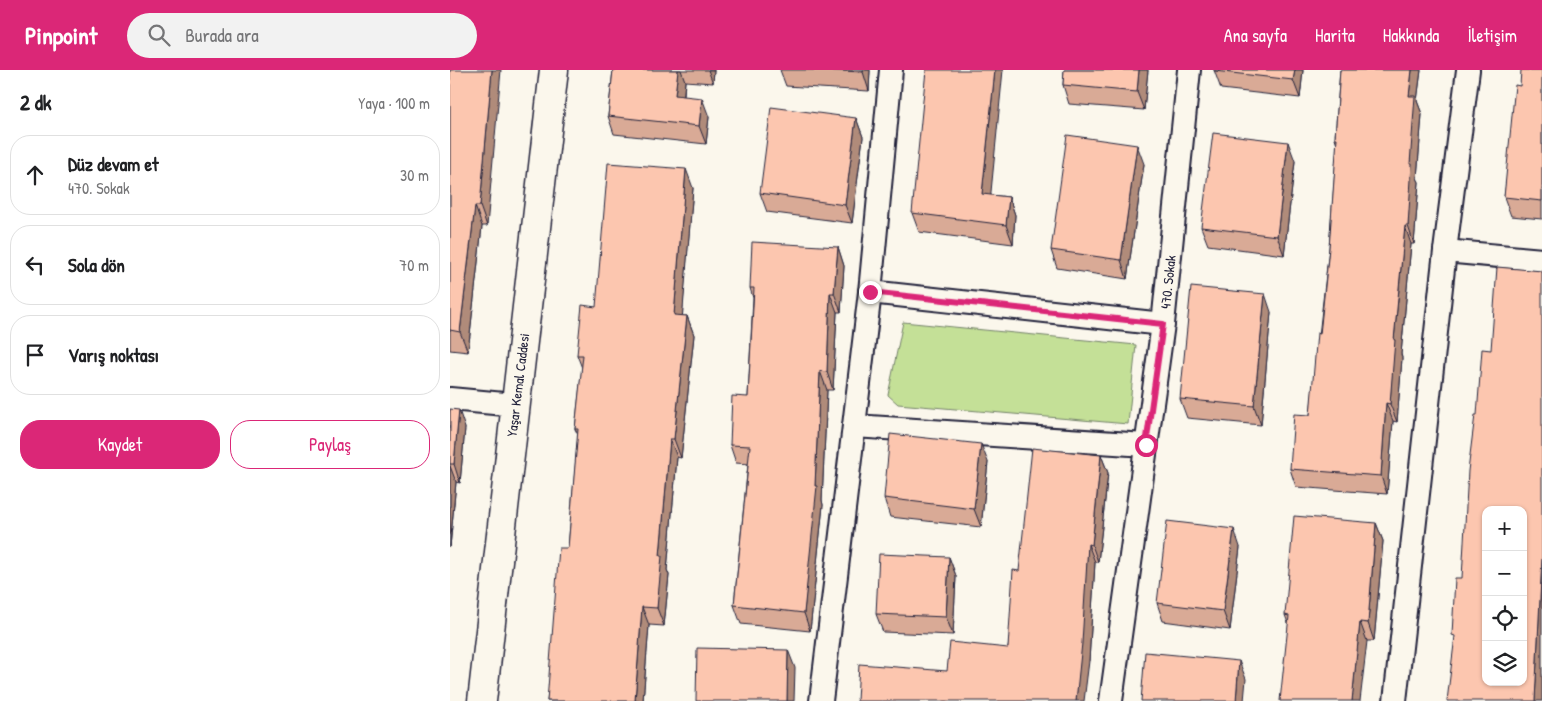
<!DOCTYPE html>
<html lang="tr">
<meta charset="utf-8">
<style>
body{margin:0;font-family:"Patrick Hand",sans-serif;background:#f2f2f2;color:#202124}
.controls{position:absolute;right:15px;bottom:15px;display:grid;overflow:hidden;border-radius:10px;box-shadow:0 1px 4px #0004}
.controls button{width:45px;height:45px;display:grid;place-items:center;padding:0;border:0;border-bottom:1px solid #e0e0e0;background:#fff;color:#202124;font:25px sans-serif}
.stop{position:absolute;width:15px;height:15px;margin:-11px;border:4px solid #db2777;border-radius:50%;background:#fff}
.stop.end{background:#db2777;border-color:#fff;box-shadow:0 1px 5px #0008}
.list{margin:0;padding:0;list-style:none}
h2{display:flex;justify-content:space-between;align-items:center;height:65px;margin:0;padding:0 20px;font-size:21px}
h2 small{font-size:16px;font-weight:400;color:#757577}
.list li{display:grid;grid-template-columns:32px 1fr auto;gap:15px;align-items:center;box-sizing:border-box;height:80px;margin:0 10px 10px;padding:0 10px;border:1px solid #e0e0e0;border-radius:20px}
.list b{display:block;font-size:19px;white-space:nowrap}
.list p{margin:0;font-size:16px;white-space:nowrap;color:#757577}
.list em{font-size:16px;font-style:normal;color:#757577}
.actions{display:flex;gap:10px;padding:15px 20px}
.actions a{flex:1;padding:11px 0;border:1px solid #db2777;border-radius:20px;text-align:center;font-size:18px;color:#db2777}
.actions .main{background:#db2777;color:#fff}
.icon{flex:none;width:28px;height:28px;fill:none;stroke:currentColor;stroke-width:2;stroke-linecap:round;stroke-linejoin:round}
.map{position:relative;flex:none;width:1092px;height:631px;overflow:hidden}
header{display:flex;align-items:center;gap:30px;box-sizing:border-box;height:70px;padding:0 25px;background:#db2777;color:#fff}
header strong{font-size:24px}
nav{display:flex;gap:28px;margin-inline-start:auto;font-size:18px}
.search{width:350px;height:45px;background:#f2f2f2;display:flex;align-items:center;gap:12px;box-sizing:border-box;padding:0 18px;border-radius:28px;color:#757577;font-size:19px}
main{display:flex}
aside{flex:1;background:#fff}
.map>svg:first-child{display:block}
</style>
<header>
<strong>Pinpoint</strong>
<div class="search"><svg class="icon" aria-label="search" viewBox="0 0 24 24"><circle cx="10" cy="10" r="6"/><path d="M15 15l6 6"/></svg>Burada ara</div>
<nav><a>Ana sayfa</a><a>Harita</a><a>Hakkında</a><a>İletişim</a></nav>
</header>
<main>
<aside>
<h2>2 dk<small>Yaya · 100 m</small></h2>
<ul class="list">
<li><svg class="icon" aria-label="ahead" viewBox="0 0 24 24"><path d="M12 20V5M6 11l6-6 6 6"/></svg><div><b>Düz devam et</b><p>470. Sokak</p></div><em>30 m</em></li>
<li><svg class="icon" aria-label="left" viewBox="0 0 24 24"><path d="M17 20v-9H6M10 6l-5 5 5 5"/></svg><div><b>Sola dön</b></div><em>70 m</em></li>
<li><svg class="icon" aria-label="arrive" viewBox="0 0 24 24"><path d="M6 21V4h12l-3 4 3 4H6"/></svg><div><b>Varış noktası</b></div></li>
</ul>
<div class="actions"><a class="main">Kaydet</a><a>Paylaş</a></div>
</aside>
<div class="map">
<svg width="1092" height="631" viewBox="0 0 1092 631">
<rect width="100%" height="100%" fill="#fbf7ec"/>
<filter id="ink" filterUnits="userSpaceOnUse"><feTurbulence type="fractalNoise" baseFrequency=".02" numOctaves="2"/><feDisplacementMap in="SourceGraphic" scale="10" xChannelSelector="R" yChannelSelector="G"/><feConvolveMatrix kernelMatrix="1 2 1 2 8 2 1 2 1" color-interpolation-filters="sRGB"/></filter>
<g filter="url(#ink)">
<!-- green -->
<polygon fill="#c4e097" stroke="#738169" points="453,252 686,275 678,354 448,334 438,325"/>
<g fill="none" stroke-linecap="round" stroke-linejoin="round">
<!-- minor casing -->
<g stroke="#22223b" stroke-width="26">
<g id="minor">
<polyline points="995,181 1092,190"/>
<polyline points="420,222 713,254"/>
<polyline points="0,329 66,335"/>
<polyline points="404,356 696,375"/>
<polyline points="371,631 420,222 441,0"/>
<polyline points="661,631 713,254 739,0"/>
<polyline points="945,631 995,181 1018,0"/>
</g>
</g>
<!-- tertiary casing -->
<g stroke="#22223b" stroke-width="31">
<polyline id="tertiary" points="32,631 104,0"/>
</g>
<!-- minor -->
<use href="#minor" stroke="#fbf7ec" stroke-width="22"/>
<!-- tertiary -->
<use href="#tertiary" stroke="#fbf7ec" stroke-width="28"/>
</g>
<!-- wall -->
<g fill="#d9aa96" stroke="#22223b">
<polygon points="0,0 37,156 32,156 18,282 0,280"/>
<polygon points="163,0 264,0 263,13 235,11 234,26 259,47 256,74 164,64 158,46"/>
<polygon points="330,0 420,0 419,21 336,16"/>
<polygon points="614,0 698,0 694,40 619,34 613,15"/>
<polygon points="764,0 853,0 850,28 771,19"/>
<polygon points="890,0 971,0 967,31 972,44 967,108 969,112 964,174 961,174 951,284 952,288 947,352 943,351 937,424 846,417 840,399 860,345 879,178 887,74 885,68"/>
<polygon points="1092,0 1092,149 1061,146 1054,127 1070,16"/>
<polygon points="406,48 413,67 402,153 317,142 310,123"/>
<polygon points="845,91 834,185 758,175 751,157"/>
<polygon points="694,94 677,209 607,198 601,180"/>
<polygon points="243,118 232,246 237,246 244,265 231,388 227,387 217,500 219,505 214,556 199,555 193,631 97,631 118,478 128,365 125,359 132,298 127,285"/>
<polygon points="540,125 559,127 565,145 563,174 469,162 462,143"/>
<polygon points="388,177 394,196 391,242 387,242 383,320 377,320 372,430 373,435 360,561 291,554 284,535 298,394 286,393 280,375 298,327 303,228 300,218"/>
<polygon points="821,242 811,355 737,348 730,329"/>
<polygon points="0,339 15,358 10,413 6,412 0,477"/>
<polygon points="651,385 658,403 648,492 645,492 639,591 558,578 569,501"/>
<polygon points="538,392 531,457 440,447 434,428"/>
<polygon points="926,453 933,471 924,571 917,571 838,553 835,545"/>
<polygon points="790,477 780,560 713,551 707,533"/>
<polygon points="499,487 506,506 503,565 433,562 426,544"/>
</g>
<!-- shaded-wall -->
<g fill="#b08b7a" stroke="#22223b">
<polygon points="42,0 51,0 37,156 30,136"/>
<polygon points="228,0 231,0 235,11 232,43 225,25"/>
<polygon points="258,0 264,0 263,13"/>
<polygon points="413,0 420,0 419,21 413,2"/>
<polygon points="545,0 553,0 539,142 532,124"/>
<polygon points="689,0 698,0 694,40 687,22"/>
<polygon points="845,0 853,0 850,28 843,10"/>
<polygon points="962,0 971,0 967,31 972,44 967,108 969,112 964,174 958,156 960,94 959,26"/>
<polygon points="252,28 259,47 256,74 249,56"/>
<polygon points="406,48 413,67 402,153 395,135"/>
<polygon points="838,72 845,91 834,185 827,166"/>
<polygon points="687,75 694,94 677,209 671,190"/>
<polygon points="236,99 243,118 231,263 224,245"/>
<polygon points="559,127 565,145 563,174 556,155"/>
<polygon points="25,136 32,156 18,282 10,262"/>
<polygon points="955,156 961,174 951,284 952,288 947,352 940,334 944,270"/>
<polygon points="388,177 394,196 391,242 384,223"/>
<polygon points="380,223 387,242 383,320 377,302"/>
<polygon points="815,224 821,242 811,355 804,336"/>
<polygon points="237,246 244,265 231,388 224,369"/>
<polygon points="370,301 377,320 372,430 373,435 360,561 354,543 365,416"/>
<polygon points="936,333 943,351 937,424 931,406"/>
<polygon points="9,340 15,358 10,413 4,394"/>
<polygon points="220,369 227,387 217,500 219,505 214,556 207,538 210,486"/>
<polygon points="531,374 538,392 531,457 524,439"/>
<polygon points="651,385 658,403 648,492 642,475"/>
<polygon points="0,396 6,412 0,477"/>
<polygon points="926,453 933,471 924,571 918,553"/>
<polygon points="784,459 790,477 780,560 773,541"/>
<polygon points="638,474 645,492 639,591 634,631 626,631"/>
<polygon points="499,487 506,506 503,565 496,547"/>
<polygon points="1092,488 1092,631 1085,631"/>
<polygon points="192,537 199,555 193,631 185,631"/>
<polygon points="910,552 917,571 910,631 902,631"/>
<polygon points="338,580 345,598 344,631 337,631"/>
<polygon points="789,591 796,609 794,631 786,631"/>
</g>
<!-- building -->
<g fill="#fcc6af" stroke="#22223b" fill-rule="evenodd">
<polygon points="0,0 42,0 30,136 25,136 10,262 0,260"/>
<polygon points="163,0 228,0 225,25 252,28 249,56 158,46"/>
<polygon points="367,0 413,0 413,2"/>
<polygon points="476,0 545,0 532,124 559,127 556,155 462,143"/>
<polygon points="614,0 689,0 687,22 613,15"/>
<polygon points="764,0 845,0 843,10 764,1"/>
<polygon points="890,0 962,0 959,26 965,26 960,94 962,94 958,156 955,156 944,270 945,270 940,334 936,333 931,406 840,399 844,344 860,345 867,263 870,264 879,178 887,68 885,68"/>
<polygon points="1071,0 1092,0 1092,131 1054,127 1065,15 1070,16"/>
<polygon points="321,37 406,48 395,135 310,123"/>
<polygon points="763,63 838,72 827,166 751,157"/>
<polygon points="617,65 687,75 671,190 601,180"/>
<polygon points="158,93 236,99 224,245 237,246 224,369 220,369 210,486 212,486 207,538 192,537 185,631 97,631 109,478 118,478 128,359 125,359 133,285 127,285 132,235 146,237"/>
<polygon points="302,172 388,177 384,223 380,223 377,302 370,301 365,416 367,416 354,543 284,535 300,376 280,375 282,326 298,327 304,218 300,218"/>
<path d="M1047,197l45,4v287l-7,143h-88l8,-65 -3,-1 3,-57h7l6,-107 7,-56h2l5,-66 9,1zM1036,440h37v172h-37z"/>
<polygon points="741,217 815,224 804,336 730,329"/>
<polygon points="0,339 9,340 4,394 0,394"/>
<polygon points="440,364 531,374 524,439 434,428"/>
<polygon points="582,378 651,385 642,475 638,474 632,573 626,631 407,631 409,594 497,601 500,572 558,578 563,500 569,501"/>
<polygon points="844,446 926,453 918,553 910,552 902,631 830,631 839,546 835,545"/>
<polygon points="717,451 784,459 773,541 707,533"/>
<polygon points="429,484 499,487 496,547 426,544"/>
<polygon points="247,578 338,580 337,631 246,631"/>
<polygon points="695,582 789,591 786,631 691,631"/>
</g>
</g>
<g fill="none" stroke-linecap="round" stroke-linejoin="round" filter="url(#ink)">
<!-- route -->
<polyline stroke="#db2777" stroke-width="6" points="420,222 713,254 696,375"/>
</g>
<g text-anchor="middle" stroke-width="4" stroke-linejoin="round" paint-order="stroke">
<!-- street labels -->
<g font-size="14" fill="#22223b" stroke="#fbf7ec">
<text transform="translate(718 212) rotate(-84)" y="5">470. Sokak</text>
<text transform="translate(68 315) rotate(-83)" y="5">Yaşar Kemal Caddesi</text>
</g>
</g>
</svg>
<div class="controls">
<button>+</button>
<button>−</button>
<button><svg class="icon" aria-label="locate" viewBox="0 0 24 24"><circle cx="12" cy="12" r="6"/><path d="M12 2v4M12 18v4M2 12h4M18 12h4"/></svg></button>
<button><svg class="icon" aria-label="layers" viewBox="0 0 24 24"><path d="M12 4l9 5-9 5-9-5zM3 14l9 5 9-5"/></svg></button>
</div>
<div class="stop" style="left:696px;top:375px"></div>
<div class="stop end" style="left:420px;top:222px"></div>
</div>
</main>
